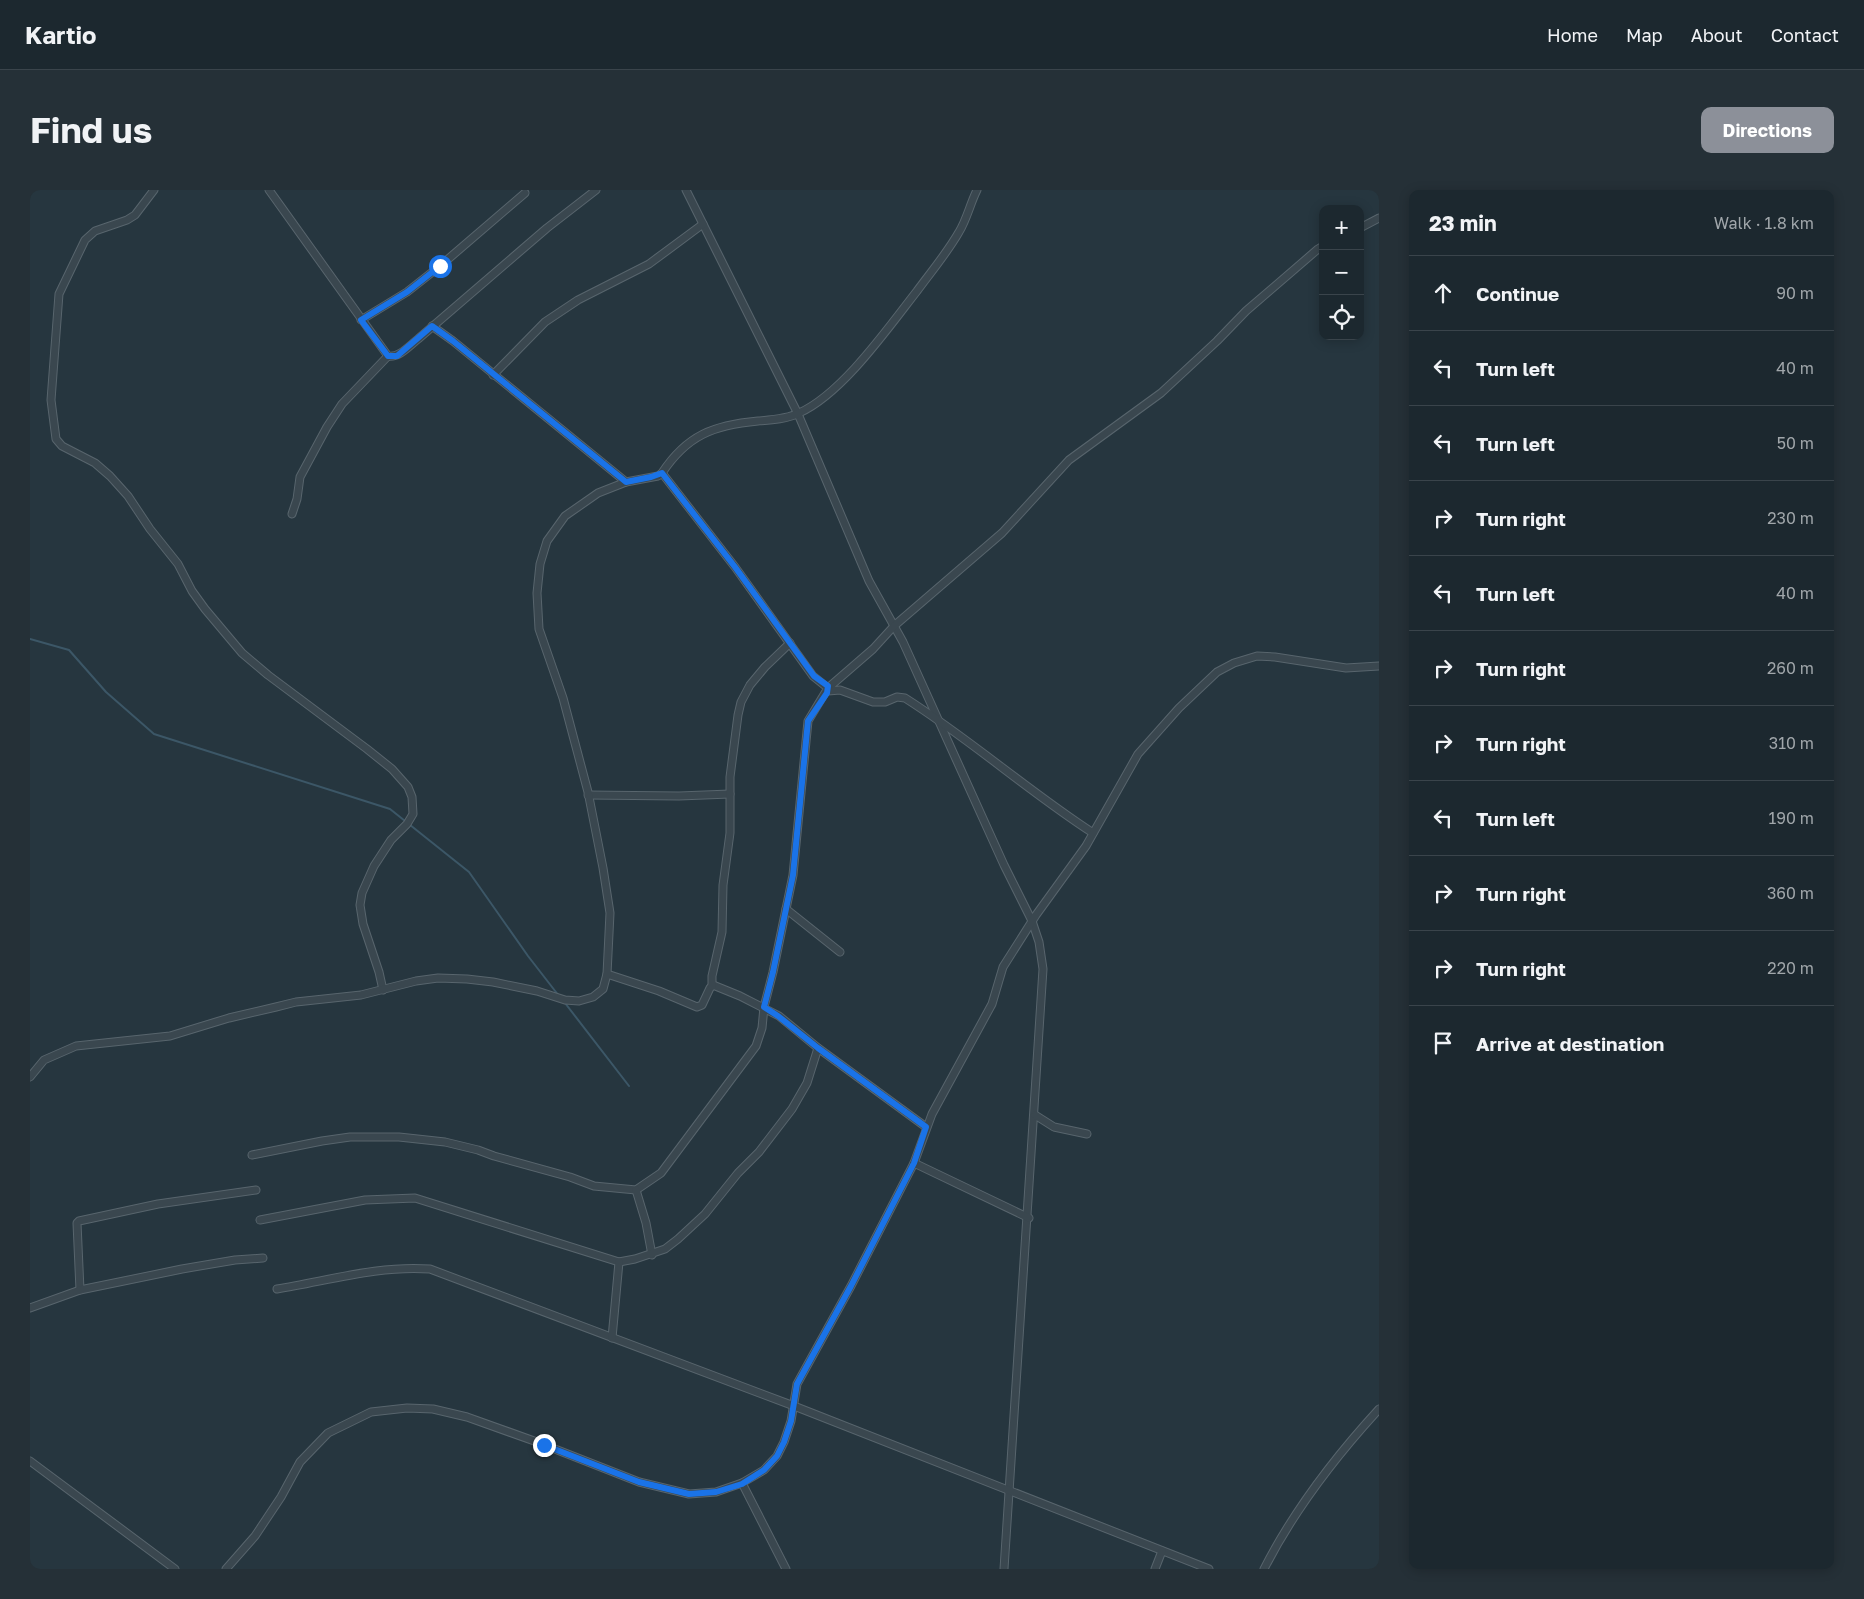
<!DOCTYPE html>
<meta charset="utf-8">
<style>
body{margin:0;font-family:"Golos Text",sans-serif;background:#253037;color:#f1f3f6}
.controls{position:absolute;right:15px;top:15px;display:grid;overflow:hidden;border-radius:10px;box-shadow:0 2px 12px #0003}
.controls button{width:45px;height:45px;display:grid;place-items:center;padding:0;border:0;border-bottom:1px solid #3a444b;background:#1c282f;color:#f1f3f6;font:25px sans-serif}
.stop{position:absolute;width:15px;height:15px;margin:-11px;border:4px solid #1a73e8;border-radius:50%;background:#fff}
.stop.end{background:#1a73e8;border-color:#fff;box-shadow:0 1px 5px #0008}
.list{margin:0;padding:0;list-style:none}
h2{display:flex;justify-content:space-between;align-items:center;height:65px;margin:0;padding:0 20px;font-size:21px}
h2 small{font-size:16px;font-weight:400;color:#a0a6aa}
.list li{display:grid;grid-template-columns:32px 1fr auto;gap:15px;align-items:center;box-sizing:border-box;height:75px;padding:0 20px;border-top:1px solid #3a444b}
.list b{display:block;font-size:19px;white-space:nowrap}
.list em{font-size:16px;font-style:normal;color:#a0a6aa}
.icon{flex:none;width:28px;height:28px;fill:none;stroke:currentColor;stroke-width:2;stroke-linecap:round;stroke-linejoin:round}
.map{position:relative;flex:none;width:1349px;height:1379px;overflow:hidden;border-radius:10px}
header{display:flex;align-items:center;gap:30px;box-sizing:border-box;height:70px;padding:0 25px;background:#1c282f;border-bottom:1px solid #3a444b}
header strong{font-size:24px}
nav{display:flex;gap:28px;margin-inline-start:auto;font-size:18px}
.intro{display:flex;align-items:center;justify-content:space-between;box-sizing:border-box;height:120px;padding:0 30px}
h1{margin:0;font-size:35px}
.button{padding:12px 22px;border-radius:10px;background:#8c9099;color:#fff;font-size:18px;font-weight:700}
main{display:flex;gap:30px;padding:0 30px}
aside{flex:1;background:#1c282f;border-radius:10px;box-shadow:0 2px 12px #0003}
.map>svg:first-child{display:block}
</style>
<header>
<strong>Kartio</strong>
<nav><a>Home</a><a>Map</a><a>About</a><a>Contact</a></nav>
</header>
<div class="intro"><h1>Find us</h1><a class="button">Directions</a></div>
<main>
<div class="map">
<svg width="1349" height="1379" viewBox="0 0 1349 1379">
<rect width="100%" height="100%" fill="#26363f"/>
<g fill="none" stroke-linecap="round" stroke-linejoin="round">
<!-- stream -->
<g stroke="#3c5767" stroke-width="2">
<polyline points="0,449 39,460 76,502 124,544 360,619 439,682 498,766 529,806"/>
<polyline points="535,813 599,896"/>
</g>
<!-- minor casing -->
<g stroke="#58656d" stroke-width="9">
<g id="minor">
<polyline points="124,0 105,25 97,30 65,41 55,50 29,104 21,210 26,249 32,256 65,273 80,286 98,306 120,339 148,374 162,401 175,419 212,463 238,485 337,559 362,579 378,597 382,607 383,624 377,634 361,650 344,676 332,703 330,715 333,734 349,782 353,800"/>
<path d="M239,0l119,166c11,2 21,-10 30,-17l129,-111 49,-38"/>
<polyline points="656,0 768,224 839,391 873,452 974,675 1002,731 1009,752 1013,779 974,1379"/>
<polyline points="1330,38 1349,28"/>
<polyline points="331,130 377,102 410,76 495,3"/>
<polyline points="402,136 423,151 596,292"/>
<polyline points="463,185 515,132 548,110 619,74 673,34"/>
<polyline points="262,324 267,309 270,287 297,237 312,214 358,166"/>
<polyline points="798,498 843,459 864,436 972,343 1039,270 1131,203 1187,151 1216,121 1288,59 1293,56"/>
<path d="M798,501l12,-1 33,12h12l12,-5 8,1c65,41 123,93 188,135"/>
<polyline points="558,605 649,606 700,604"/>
<polyline points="756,719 810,762"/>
<polyline points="577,784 629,801 667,817 672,815 680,798 683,795 710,806 749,826 788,858 896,937"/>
<polyline points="682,796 682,786 692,742 693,695 700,643 700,587 708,525 711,512 720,495 735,477 760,453"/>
<path d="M0,887l14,-17 32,-14 94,-10 59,-18 47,-11 20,-5 65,-7 55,-14 22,-3 29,1 26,3 44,9 28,9 14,1 14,-4 10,-8 4,-15 3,-61 -7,-45 -15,-76 -25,-94 -24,-69 -2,-36 3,-29 7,-23 18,-25 33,-23 28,-11 32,-6 4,-3c25,-38 52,-48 96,-52 13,-1 29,-2 41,-8 43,-19 89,-85 118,-122 14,-19 30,-38 42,-59 8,-13 11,-28 18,-42"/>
<polyline points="1005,925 1024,937 1057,944"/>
<polyline points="222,965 292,951 320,947 369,947 415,952 448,960 464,966 540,987 564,996 606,1000 631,983 726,856 732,838 734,817 743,782 763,685 778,531 798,498 783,486 705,377 632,283"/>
<polyline points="884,973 999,1028"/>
<polyline points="606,1000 616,1033 622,1065"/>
<polyline points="230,1030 335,1010 385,1008 589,1072 605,1069 635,1059 648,1049 675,1024 708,983 729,962 762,919 777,893 788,858"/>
<path d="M247,1099c50,-8 102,-24 153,-20l364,137 415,163"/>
<polyline points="50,1100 47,1033 49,1031 128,1014 226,1000"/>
<polyline points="0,1118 50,1100 152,1079 205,1070 233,1068"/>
<polyline points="582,1148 589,1072"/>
<polyline points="0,1271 145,1379"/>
<polyline points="712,1293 756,1379"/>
<polyline points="196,1379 225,1346 251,1307 270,1272 298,1243 341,1222 377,1218 403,1219 437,1227 507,1252 609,1292 659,1304 686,1302 712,1293 734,1280 747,1266 754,1252 761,1231 767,1194 821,1096 884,973 902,924 962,814 973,777 1006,725 1056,656 1108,564 1149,518 1187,482 1204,473 1227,466 1245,467 1316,478 1349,476"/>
<polyline points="1125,1379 1132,1361"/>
<path d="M1234,1379c30,-59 71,-112 115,-160"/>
</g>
</g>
<!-- minor -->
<use href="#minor" stroke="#3a474f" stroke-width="7"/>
</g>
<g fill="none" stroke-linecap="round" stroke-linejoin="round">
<!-- route -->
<polyline stroke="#1a73e8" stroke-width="6" points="410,76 377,102 331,130 358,166 367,166 402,136 423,151 596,292 621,287 632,283 705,377 784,486 798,496 797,503 778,531 763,685 743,782 734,817 748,826 788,858 896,937 884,973 821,1096 767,1194 761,1231 754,1252 747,1266 734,1280 712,1294 686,1302 659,1304 609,1292 514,1255"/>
</g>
</svg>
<div class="controls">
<button>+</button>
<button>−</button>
<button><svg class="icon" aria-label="locate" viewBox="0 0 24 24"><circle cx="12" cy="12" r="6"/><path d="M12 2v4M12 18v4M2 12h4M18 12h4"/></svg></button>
</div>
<div class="stop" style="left:410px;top:76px"></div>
<div class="stop end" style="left:514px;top:1255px"></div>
</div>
<aside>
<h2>23 min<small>Walk · 1.8 km</small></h2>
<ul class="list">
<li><svg class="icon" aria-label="ahead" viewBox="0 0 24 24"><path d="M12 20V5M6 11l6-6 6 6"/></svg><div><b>Continue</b></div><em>90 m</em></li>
<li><svg class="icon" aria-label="left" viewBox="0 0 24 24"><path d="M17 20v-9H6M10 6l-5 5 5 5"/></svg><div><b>Turn left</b></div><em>40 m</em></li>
<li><svg class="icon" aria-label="left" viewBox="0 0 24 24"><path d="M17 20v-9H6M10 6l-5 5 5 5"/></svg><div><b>Turn left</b></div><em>50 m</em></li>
<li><svg class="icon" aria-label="right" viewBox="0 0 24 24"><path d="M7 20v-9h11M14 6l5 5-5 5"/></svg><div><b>Turn right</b></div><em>230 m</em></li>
<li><svg class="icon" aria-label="left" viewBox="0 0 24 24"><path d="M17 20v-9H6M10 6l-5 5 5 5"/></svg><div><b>Turn left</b></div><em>40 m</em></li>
<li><svg class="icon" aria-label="right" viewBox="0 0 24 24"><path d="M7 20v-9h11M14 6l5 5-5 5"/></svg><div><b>Turn right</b></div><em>260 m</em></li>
<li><svg class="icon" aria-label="right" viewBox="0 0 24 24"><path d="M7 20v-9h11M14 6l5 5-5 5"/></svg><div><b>Turn right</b></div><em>310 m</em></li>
<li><svg class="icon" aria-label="left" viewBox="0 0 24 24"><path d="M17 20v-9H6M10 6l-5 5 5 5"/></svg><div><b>Turn left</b></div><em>190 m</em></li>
<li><svg class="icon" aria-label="right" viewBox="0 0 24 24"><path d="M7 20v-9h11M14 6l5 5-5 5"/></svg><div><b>Turn right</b></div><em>360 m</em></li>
<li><svg class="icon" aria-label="right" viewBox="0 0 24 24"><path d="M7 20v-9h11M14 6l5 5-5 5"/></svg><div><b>Turn right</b></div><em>220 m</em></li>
<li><svg class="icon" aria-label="arrive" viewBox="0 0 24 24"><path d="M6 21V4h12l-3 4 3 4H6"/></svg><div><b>Arrive at destination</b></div></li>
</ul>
</aside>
</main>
